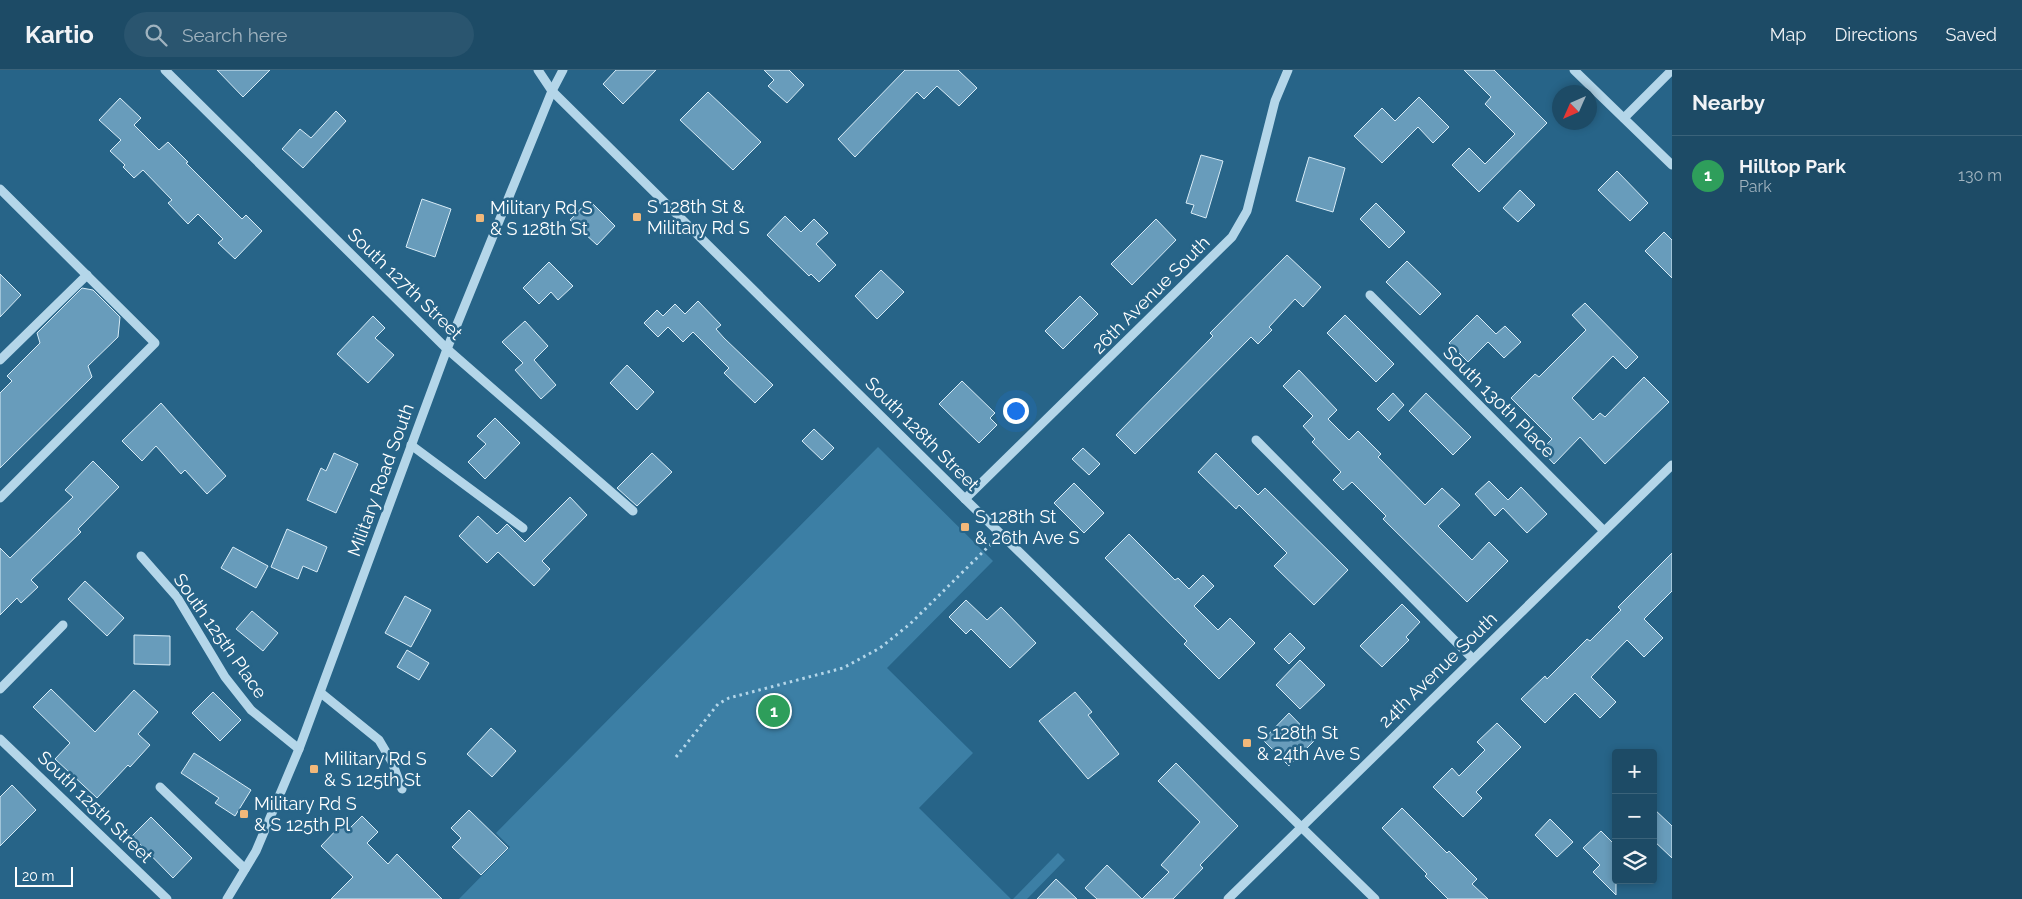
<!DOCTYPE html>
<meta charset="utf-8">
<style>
body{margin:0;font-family:Raleway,sans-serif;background:#2a556f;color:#f1f3f6}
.controls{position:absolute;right:15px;bottom:15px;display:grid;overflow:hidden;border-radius:5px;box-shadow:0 2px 8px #0003}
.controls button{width:45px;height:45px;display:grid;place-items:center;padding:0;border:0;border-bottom:1px solid #3b637a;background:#1d4b66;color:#f1f3f6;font:25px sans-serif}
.compass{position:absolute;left:1552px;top:15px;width:45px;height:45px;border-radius:50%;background:#1d4b66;box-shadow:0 2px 8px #0003;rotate:225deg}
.scale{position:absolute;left:15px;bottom:12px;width:58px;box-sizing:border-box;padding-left:5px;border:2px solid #fff;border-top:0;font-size:14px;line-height:18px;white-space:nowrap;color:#fff;-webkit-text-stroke:4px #276488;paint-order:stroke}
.you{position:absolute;left:1015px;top:340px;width:18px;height:18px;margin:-12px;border:4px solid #fff;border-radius:50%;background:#1a73e8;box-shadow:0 0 0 8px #1a73e833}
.badge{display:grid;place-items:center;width:32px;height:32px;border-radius:50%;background:#f1b87a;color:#fff;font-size:16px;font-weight:700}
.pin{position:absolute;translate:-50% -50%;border:2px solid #fff;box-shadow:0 1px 5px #0006}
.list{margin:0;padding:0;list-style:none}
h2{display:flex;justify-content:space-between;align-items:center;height:65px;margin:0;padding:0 20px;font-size:21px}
h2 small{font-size:16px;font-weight:400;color:#a0b3bf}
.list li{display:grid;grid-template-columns:32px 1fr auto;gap:15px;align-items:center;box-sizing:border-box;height:80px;padding:0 20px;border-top:1px solid #3b637a}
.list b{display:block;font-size:19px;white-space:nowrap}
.list p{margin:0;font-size:16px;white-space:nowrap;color:#a0b3bf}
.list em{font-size:16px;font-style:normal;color:#a0b3bf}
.icon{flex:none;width:28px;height:28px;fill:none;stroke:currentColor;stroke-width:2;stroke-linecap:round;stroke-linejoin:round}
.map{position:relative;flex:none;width:1672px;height:829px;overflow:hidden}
header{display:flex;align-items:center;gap:30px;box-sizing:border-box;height:70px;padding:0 25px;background:#1d4b66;border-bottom:1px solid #3b637a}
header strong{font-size:24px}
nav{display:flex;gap:28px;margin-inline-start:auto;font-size:18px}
.search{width:350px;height:45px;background:#2a556f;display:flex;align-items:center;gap:12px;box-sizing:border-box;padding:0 18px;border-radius:28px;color:#a0b3bf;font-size:19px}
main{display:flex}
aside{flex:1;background:#1d4b66}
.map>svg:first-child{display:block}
</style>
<header>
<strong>Kartio</strong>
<div class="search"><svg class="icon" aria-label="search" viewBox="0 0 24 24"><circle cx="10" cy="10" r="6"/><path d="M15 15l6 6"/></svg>Search here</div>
<nav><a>Map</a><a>Directions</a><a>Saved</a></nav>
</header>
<main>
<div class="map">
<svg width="1672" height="829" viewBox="0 0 1672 829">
<rect width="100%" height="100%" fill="#276488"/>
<!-- green -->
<g fill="#3c7fa5">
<polygon points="878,377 993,491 887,598 973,683 919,738 1011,829 459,829 510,777 496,763"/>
<polygon points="1058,783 1065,790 1027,829 1013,829"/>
</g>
<!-- building -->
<g fill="#689cbb" stroke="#d8ecf7">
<polygon points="217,0 270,0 243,27"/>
<polygon points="616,0 656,0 623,34 603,14"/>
<polygon points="764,0 789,0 804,15 787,33 768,16 774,10"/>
<polygon points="905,0 958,0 977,18 959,36 937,16 924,29 917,22 855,87 838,69"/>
<polygon points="1464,0 1494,0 1547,53 1479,122 1452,95 1469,78 1485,94 1515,64 1485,34 1491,27"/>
<polygon points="708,22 761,72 733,100 680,50"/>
<polygon points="1419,27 1449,57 1433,73 1418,57 1382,93 1354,66 1382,38 1395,51"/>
<polygon points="120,28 141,48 134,55 159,80 168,72 188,92 186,93 242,149 246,145 262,161 235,189 218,173 223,169 198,144 188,154 168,133 172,130 143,100 134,108 123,97 125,95 110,81 121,70 99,50"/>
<polygon points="336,41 346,51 303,98 282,79 300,59 311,68"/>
<polygon points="1201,85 1223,91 1206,148 1191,143 1194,135 1186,133"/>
<polygon points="1309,87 1345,98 1333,142 1296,131"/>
<polygon points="1617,101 1648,133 1630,151 1598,120"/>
<polygon points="1520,120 1535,135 1518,152 1503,138"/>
<polygon points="422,129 451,139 435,187 406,177"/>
<polygon points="589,130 615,156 597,175 570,150"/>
<polygon points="1376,133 1405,162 1389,178 1360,149"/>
<polygon points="785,146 801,162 814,149 828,163 816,174 836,195 819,212 811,204 809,206 767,165"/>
<polygon points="1156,149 1176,170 1132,215 1111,194"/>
<polygon points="1664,162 1672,170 1672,208 1645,181"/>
<polygon points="1287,185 1321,217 1303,237 1295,229 1269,257 1272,260 1258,274 1251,267 1135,384 1116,365 1213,266 1210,263"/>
<polygon points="1407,191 1441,224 1420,245 1386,212"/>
<polygon points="549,192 573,216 558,230 551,222 539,234 523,218"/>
<polygon points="881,200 904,222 877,249 855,226"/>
<polygon points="0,204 21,225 0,247"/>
<polygon points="82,218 93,220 120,247 118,267 88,296 92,307 0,398 0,323 12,311 7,306 40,273 37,263"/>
<polygon points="1080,226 1098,244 1063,279 1045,261"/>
<polygon points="698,231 721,255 716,259 724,268 773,315 755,333 724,303 729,298 693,262 683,272 668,257 658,267 644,253 657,240 663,246 675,234 685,244"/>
<polygon points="1585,233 1638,287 1626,299 1613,286 1572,328 1593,350 1600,343 1605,347 1644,307 1669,332 1605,394 1580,367 1554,394 1541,380 1552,369 1511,328 1535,304 1539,307 1586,260 1572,245"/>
<polygon points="1345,245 1394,294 1376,312 1327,263"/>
<polygon points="1477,245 1496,264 1505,256 1521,272 1504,288 1488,272 1468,292 1449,273"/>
<polygon points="373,246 385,258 375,268 394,285 368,313 337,284"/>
<polygon points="525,251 548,276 534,290 556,315 541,329 515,300 523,293 502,272"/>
<polygon points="627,295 654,322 637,340 610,313"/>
<polygon points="1299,300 1337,340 1328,349 1349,370 1358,361 1381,384 1378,387 1425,435 1442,418 1460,435 1438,456 1472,490 1489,472 1508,491 1467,532 1383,449 1386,446 1352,412 1343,420 1333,410 1341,402 1312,372 1315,369 1303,356 1313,346 1283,316"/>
<polygon points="962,311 995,343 990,348 997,355 979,373 939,334"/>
<polygon points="1393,323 1404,335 1389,351 1377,339"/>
<polygon points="1426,323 1471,367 1453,385 1409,341"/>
<polygon points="161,333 226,406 207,424 185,400 181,404 156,376 142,391 122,371"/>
<polygon points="495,348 520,373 485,409 468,392 486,374 477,366"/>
<polygon points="814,359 834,378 822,390 802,371"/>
<polygon points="1083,378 1100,394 1089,405 1072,389"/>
<polygon points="334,383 358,394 336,443 307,430 321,398 326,401"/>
<polygon points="652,383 672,402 637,436 617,418"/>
<polygon points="1216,383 1258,425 1265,418 1348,500 1314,535 1274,496 1287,483 1239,435 1236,439 1198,402"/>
<polygon points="93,391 119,417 78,459 81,462 31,510 38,517 21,533 17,528 0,545 0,478 10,488 73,427 65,420"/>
<polygon points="1489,411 1508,430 1521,417 1547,444 1527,463 1503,438 1495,446 1475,424"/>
<polygon points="1074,413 1104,443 1084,463 1054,433"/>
<polygon points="570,427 587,445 542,491 550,499 534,516 498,482 487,493 459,466 478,446 497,464 507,454 525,472"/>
<polygon points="287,459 327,477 317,502 303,496 298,509 271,497"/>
<polygon points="1129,464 1175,510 1178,508 1189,519 1203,505 1214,516 1194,536 1218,560 1230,548 1255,573 1219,609 1184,574 1187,571 1105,488"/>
<polygon points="233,477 268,496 256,518 221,498"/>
<polygon points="1672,483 1672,521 1644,549 1663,568 1644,587 1627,570 1591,607 1616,632 1600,648 1575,623 1545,653 1521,629 1545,606 1547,609 1587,569 1590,571 1621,540 1618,537"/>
<polygon points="85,511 124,548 107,566 68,529"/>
<polygon points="405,526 431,540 411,577 385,563"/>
<polygon points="966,530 987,550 1001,537 1036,573 1010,598 971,559 966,564 949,547"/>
<polygon points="1402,534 1420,552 1406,567 1409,570 1382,597 1360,576"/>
<polygon points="252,541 278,563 263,581 236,559"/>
<polygon points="1290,563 1305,578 1289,594 1274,579"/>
<polygon points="134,565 170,566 170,595 134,594"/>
<polygon points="407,580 429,593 419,610 397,597"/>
<polygon points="1300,590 1325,615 1300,639 1276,615"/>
<polygon points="51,619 95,662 134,620 158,642 138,664 150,675 130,697 128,695 97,728 55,689 70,673 33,637"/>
<polygon points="213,622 241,650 220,671 192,643"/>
<polygon points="1075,622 1092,642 1088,645 1119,684 1088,709 1039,651"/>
<polygon points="1289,643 1315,670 1289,696 1263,670"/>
<polygon points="1497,653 1521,677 1476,722 1482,728 1463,747 1433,717 1452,698 1459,706 1485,680 1477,672"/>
<polygon points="491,658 516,681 492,707 467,684"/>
<polygon points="194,683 251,720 235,746 215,733 219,728 181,703"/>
<polygon points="1176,693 1238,756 1200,795 1203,798 1173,829 1142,829 1169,802 1161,795 1200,752 1158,711"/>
<polygon points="12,715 36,740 0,776 0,727"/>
<polygon points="1402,738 1447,783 1449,781 1477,809 1472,814 1488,829 1448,829 1425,806 1427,804 1382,758"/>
<polygon points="1653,738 1672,756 1672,788 1653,770"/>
<polygon points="469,740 508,778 481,805 452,777 461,768 451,758"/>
<polygon points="362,746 378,762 367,773 388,794 397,784 442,829 331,829 353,807 321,776 342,754 348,760"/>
<polygon points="151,747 192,788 173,808 132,766"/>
<polygon points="1550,749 1573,772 1557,787 1535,765"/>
<polygon points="1601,761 1616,776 1616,825 1593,802 1600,795 1583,778"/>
<polygon points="1107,795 1142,829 1097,829 1085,818"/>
<polygon points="1056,809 1077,829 1037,829"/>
</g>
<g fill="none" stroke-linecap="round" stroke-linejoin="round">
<!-- path -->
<polyline stroke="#b4d6e9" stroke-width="3" stroke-dasharray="2.5 4" stroke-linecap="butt" points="676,687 718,634 729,628 843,598 880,578 910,554 992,473"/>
<!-- minor -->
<g stroke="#b4d6e9" stroke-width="9">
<polyline points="165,0 447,279 633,441"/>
<polyline points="538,0 552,21 965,429 1375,829"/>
<polyline points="1574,0 1672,95"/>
<polyline points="1624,48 1672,0"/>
<polyline points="0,119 155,273 0,428"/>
<polyline points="1370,225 1604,461"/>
<polyline points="0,290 87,205"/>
<polyline points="1256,370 1473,589"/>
<polyline points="411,375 523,458"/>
<polyline points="965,429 1232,167 1247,141 1275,31 1288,0"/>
<polyline points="141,486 177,527 225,607 251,640 299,679"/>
<polyline points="0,619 63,555"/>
<polyline points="321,623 379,670 392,692 402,719"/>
<polyline points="0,669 167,829"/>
<polyline points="160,717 245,799"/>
<polyline points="227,829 256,781 299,679 447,279 552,21 563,0"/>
<polyline points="1228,829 1672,395"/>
</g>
</g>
<!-- markers -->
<g fill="#f1b87a" stroke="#276488" stroke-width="2">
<rect x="632" y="142" width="10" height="10" rx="2.5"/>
<rect x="475" y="143" width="10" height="10" rx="2.5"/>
<rect x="960" y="452" width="10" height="10" rx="2.5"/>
<rect x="1242" y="668" width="10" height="10" rx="2.5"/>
<rect x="309" y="694" width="10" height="10" rx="2.5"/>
<rect x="239" y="739" width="10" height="10" rx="2.5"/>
</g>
<g text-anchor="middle" stroke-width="5" stroke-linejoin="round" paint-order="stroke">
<!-- poi labels -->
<g font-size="18" fill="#fff" stroke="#276488" text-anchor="start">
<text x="647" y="143">S 128th St &amp;<tspan x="647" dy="21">Military Rd S</tspan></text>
<text x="490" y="144">Military Rd S<tspan x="490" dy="21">&amp; S 128th St</tspan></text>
<text x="975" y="453">S 128th St<tspan x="975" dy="21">&amp; 26th Ave S</tspan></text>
<text x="1257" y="669">S 128th St<tspan x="1257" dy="21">&amp; 24th Ave S</tspan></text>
<text x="324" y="695">Military Rd S<tspan x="324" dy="21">&amp; S 125th St</tspan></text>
<text x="254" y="740">Military Rd S<tspan x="254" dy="21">&amp; S 125th Pl</tspan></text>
</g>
<!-- street labels -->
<g font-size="18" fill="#fff" stroke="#276488">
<text transform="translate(405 214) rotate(44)" y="6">South 127th Street</text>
<text transform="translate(1151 225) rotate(-45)" y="6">26th Avenue South</text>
<text transform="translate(1499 332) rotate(45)" y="6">South 130th Place</text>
<text transform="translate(922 364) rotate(45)" y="6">South 128th Street</text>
<text transform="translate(381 410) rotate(-70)" y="6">Military Road South</text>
<text transform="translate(220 566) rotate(55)" y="6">South 125th Place</text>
<text transform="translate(1438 600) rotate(-44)" y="6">24th Avenue South</text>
<text transform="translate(95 737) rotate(44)" y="6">South 125th Street</text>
</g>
</g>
</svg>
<div class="controls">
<button>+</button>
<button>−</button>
<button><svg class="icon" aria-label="layers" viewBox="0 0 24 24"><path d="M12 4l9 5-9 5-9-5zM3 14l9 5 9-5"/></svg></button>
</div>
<svg class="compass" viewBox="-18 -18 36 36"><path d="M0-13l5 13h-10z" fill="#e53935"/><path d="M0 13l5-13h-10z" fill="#a0b3bf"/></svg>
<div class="scale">20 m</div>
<div class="you"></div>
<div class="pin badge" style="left:774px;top:641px;background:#2e9e5b">1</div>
</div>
<aside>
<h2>Nearby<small></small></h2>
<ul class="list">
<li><span class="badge" style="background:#2e9e5b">1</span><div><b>Hilltop Park</b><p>Park</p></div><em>130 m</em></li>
</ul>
</aside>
</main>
